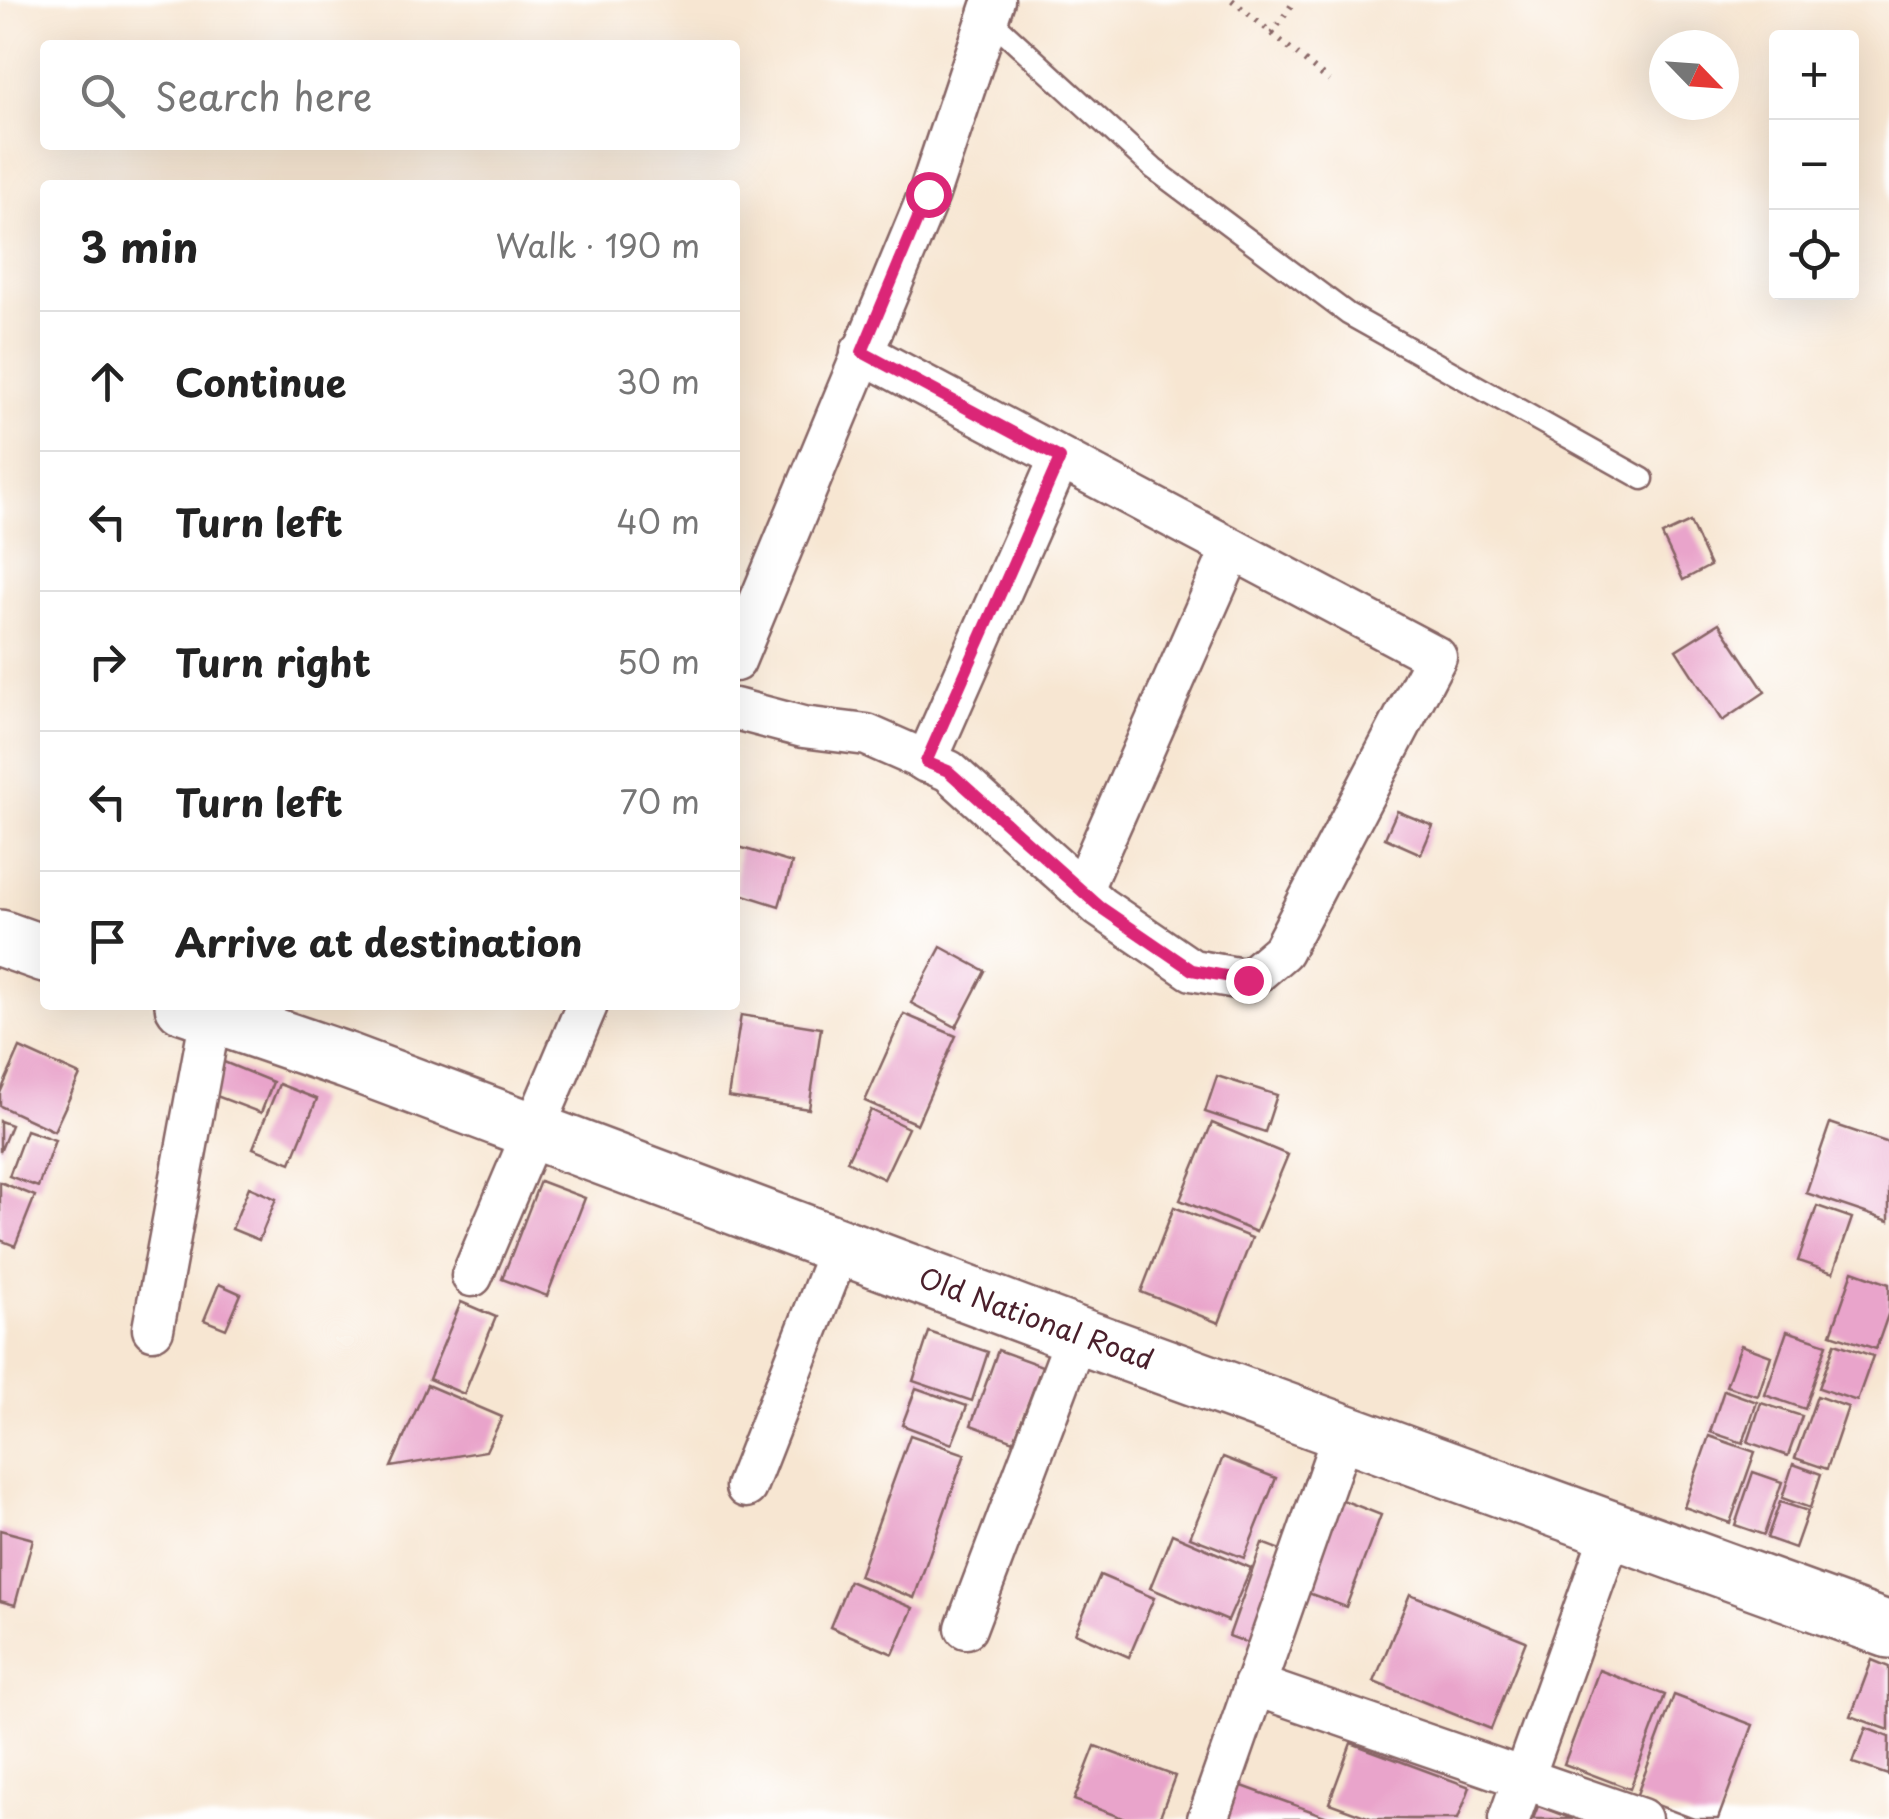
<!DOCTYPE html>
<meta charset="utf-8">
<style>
body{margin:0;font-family:"Playpen Sans",sans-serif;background:#f2f2f2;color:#222}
.controls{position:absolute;right:30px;top:30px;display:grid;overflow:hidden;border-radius:10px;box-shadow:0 10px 40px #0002}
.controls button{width:90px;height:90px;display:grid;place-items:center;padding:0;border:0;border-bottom:2px solid #e0e0e0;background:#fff;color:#222;font:50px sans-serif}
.compass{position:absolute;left:1649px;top:30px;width:90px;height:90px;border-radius:50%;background:#fff;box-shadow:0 10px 40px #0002;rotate:115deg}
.stop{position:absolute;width:30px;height:30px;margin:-22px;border:8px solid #db2777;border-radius:50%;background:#fff}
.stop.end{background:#db2777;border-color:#fff;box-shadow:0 2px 10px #0008}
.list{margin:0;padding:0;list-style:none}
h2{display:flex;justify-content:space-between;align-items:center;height:130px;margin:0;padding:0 40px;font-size:42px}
h2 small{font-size:32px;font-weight:400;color:#767676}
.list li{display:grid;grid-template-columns:65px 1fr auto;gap:30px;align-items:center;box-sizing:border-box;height:140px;padding:0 40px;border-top:2px solid #e0e0e0}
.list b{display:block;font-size:38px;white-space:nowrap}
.list em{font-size:32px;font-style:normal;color:#767676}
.icon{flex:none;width:55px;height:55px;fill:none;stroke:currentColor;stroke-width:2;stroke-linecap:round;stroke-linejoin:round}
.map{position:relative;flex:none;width:1889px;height:1819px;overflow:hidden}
.search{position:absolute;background:#fff;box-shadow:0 10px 40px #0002;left:40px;top:40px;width:700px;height:110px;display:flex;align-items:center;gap:25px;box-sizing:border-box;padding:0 35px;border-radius:10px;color:#767676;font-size:38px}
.panel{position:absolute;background:#fff;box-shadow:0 10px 40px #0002;left:40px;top:180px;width:700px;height:830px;border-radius:10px}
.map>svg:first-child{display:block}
</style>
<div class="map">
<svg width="1889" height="1819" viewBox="0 0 1889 1819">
<rect width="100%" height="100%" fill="#fff"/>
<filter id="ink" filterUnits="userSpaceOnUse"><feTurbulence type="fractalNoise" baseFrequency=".01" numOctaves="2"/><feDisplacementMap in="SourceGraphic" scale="20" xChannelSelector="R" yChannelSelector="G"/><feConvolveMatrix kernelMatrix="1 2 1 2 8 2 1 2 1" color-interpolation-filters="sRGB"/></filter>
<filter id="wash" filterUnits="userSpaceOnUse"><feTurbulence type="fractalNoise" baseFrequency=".0048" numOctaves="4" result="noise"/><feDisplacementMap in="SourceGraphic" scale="40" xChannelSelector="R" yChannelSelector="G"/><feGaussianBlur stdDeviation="2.25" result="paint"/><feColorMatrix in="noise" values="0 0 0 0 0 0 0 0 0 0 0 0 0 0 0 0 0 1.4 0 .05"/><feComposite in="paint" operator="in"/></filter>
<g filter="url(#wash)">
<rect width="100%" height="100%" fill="#f7e6d2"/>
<g id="blocks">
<!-- building -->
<g fill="#e9a4cb">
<polygon points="1690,522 1710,566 1683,580 1662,535"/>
<polygon points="1719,623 1765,692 1722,721 1676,650"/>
<polygon points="1397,811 1433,826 1421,854 1385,838"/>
<polygon points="739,847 792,863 779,906 735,892"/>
<polygon points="941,947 985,971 956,1027 911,1003"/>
<polygon points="904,1014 956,1036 917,1124 865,1101"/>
<polygon points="741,1015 821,1028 809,1109 728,1097"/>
<polygon points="20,1048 80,1075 54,1131 0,1106 0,1093"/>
<polygon points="219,1060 273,1082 261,1113 206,1092"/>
<polygon points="1217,1076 1277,1095 1265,1132 1205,1112"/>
<polygon points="279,1084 317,1099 291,1163 253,1148"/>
<polygon points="871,1110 908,1128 884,1179 847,1161"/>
<polygon points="0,1121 11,1125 0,1152"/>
<polygon points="1212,1123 1288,1155 1256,1232 1180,1200"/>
<polygon points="1830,1123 1889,1143 1889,1221 1806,1193"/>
<polygon points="26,1130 55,1140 38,1187 9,1176"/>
<polygon points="540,1181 585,1198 547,1296 502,1279"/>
<polygon points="0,1182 35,1196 15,1246 0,1240"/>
<polygon points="249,1187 276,1199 259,1240 232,1229"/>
<polygon points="1817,1206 1852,1218 1833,1273 1798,1261"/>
<polygon points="1174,1207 1252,1238 1219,1323 1141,1292"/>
<polygon points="1853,1271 1889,1284 1889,1312 1876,1349 1831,1334"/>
<polygon points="219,1284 241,1294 226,1329 204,1320"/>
<polygon points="461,1302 496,1317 464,1394 429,1379"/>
<polygon points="1787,1331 1827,1344 1805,1409 1765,1395"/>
<polygon points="929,1332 988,1352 972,1401 913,1381"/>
<polygon points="1835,1343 1873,1356 1857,1401 1819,1388"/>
<polygon points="1741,1345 1771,1356 1758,1396 1726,1386"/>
<polygon points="998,1350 1042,1366 1014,1441 971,1425"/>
<polygon points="427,1385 502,1417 486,1451 391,1467"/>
<polygon points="916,1388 967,1406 952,1444 902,1425"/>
<polygon points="1724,1390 1757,1402 1743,1443 1710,1432"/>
<polygon points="1817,1396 1848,1407 1827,1469 1795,1458"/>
<polygon points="1761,1403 1802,1416 1788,1456 1748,1442"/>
<polygon points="910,1435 965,1454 914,1598 859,1576"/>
<polygon points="1709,1436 1755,1452 1730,1523 1684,1507"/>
<polygon points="1223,1457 1276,1478 1244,1558 1190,1537"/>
<polygon points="1793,1464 1821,1474 1810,1508 1782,1498"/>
<polygon points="1753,1472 1782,1482 1764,1535 1735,1525"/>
<polygon points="1335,1497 1381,1515 1346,1607 1300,1590"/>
<polygon points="1780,1502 1808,1511 1795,1548 1767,1538"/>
<polygon points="0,1530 33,1539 15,1605 0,1601"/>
<polygon points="1172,1534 1251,1568 1228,1621 1150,1588"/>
<polygon points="1262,1543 1296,1556 1262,1648 1229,1636"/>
<polygon points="1100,1575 1154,1598 1129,1657 1075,1633"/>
<polygon points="849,1581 913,1608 893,1654 830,1627"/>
<polygon points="1410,1594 1526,1641 1491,1729 1374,1682"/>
<polygon points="1872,1660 1889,1667 1889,1730 1851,1716"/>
<polygon points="1599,1670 1665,1695 1630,1789 1564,1764"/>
<polygon points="1674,1695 1753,1725 1718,1819 1694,1819 1636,1797"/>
<polygon points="1866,1728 1889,1737 1888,1775 1853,1763"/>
<polygon points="1351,1743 1470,1787 1458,1819 1373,1819 1329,1803"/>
<polygon points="1095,1746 1175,1776 1159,1819 1125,1819 1074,1800"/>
<polygon points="1234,1783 1333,1819 1221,1819"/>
<polygon points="1538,1806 1573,1819 1533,1819"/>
</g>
</g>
</g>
<g filter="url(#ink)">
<use href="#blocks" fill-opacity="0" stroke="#876565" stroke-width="2.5"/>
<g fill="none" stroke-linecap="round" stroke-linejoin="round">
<!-- service casing -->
<g stroke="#876565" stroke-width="25">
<polyline id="service" points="988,17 1154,169 1348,314 1643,479"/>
</g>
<!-- minor casing -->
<g stroke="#876565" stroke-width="45">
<g id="minor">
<polyline points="735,661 929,194 994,0"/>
<polyline points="735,709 803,727 867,735 949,771 1100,907 1192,970 1248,980 1282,951 1436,657 861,352"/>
<polyline points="926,762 1060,458"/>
<polyline points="1082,889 1232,549"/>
<polyline points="472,1276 587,1005"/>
<polyline points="153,1329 211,1015"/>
<polyline points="746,1487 840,1247"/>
<polyline points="966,1628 1077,1335"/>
<polyline points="1254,1685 1641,1819"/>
<polyline points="1208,1819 1344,1431"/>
<polyline points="1509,1819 1613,1528"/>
</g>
</g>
<!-- secondary casing -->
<g stroke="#876565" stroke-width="60">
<g id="secondary">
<polyline points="0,938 45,954"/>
<polyline points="183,1005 347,1061 1077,1335 1889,1630"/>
</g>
</g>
<!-- path -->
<g stroke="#876565" stroke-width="6" stroke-dasharray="2.5 8" stroke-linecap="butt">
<polyline points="1232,0 1329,81"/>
<polyline points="1272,34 1295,0"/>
</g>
<!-- service -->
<use href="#service" stroke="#fff" stroke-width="20"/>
<!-- minor -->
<use href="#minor" stroke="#fff" stroke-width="40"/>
<!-- secondary -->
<use href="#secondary" stroke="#fff" stroke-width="55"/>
</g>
</g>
<g fill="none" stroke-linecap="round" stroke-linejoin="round" filter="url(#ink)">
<!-- route -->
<polyline stroke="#db2777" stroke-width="12" points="928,194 862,352 1060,458 926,762 948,771 1100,907 1192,970 1248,980"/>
</g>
<g text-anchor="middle" stroke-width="10" stroke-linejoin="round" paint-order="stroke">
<!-- street labels -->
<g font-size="28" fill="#4a1f2b" stroke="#fff">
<text transform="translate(1036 1319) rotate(20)" y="10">Old National Road</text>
</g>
</g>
</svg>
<div class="controls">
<button>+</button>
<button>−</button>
<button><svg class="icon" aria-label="locate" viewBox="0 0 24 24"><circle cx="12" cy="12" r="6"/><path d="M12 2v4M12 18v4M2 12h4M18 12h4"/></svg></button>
</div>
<svg class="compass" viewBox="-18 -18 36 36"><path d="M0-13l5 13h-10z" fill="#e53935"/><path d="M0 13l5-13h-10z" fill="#767676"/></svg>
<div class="stop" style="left:928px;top:194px"></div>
<div class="stop end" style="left:1248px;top:980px"></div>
<div class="search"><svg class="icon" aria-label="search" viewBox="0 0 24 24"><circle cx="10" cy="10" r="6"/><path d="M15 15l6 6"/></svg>Search here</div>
<section class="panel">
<h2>3 min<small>Walk · 190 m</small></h2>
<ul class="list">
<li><svg class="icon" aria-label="ahead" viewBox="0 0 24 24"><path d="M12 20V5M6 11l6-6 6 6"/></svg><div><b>Continue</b></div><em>30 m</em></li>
<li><svg class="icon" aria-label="left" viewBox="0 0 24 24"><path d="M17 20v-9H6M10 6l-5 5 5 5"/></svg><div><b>Turn left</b></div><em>40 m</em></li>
<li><svg class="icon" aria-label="right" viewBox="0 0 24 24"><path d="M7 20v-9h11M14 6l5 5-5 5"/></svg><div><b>Turn right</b></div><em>50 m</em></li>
<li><svg class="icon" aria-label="left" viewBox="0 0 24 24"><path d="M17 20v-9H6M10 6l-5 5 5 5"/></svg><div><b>Turn left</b></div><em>70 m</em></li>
<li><svg class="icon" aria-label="arrive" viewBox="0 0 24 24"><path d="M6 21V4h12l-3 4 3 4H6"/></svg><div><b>Arrive at destination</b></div></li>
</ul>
</section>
</div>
